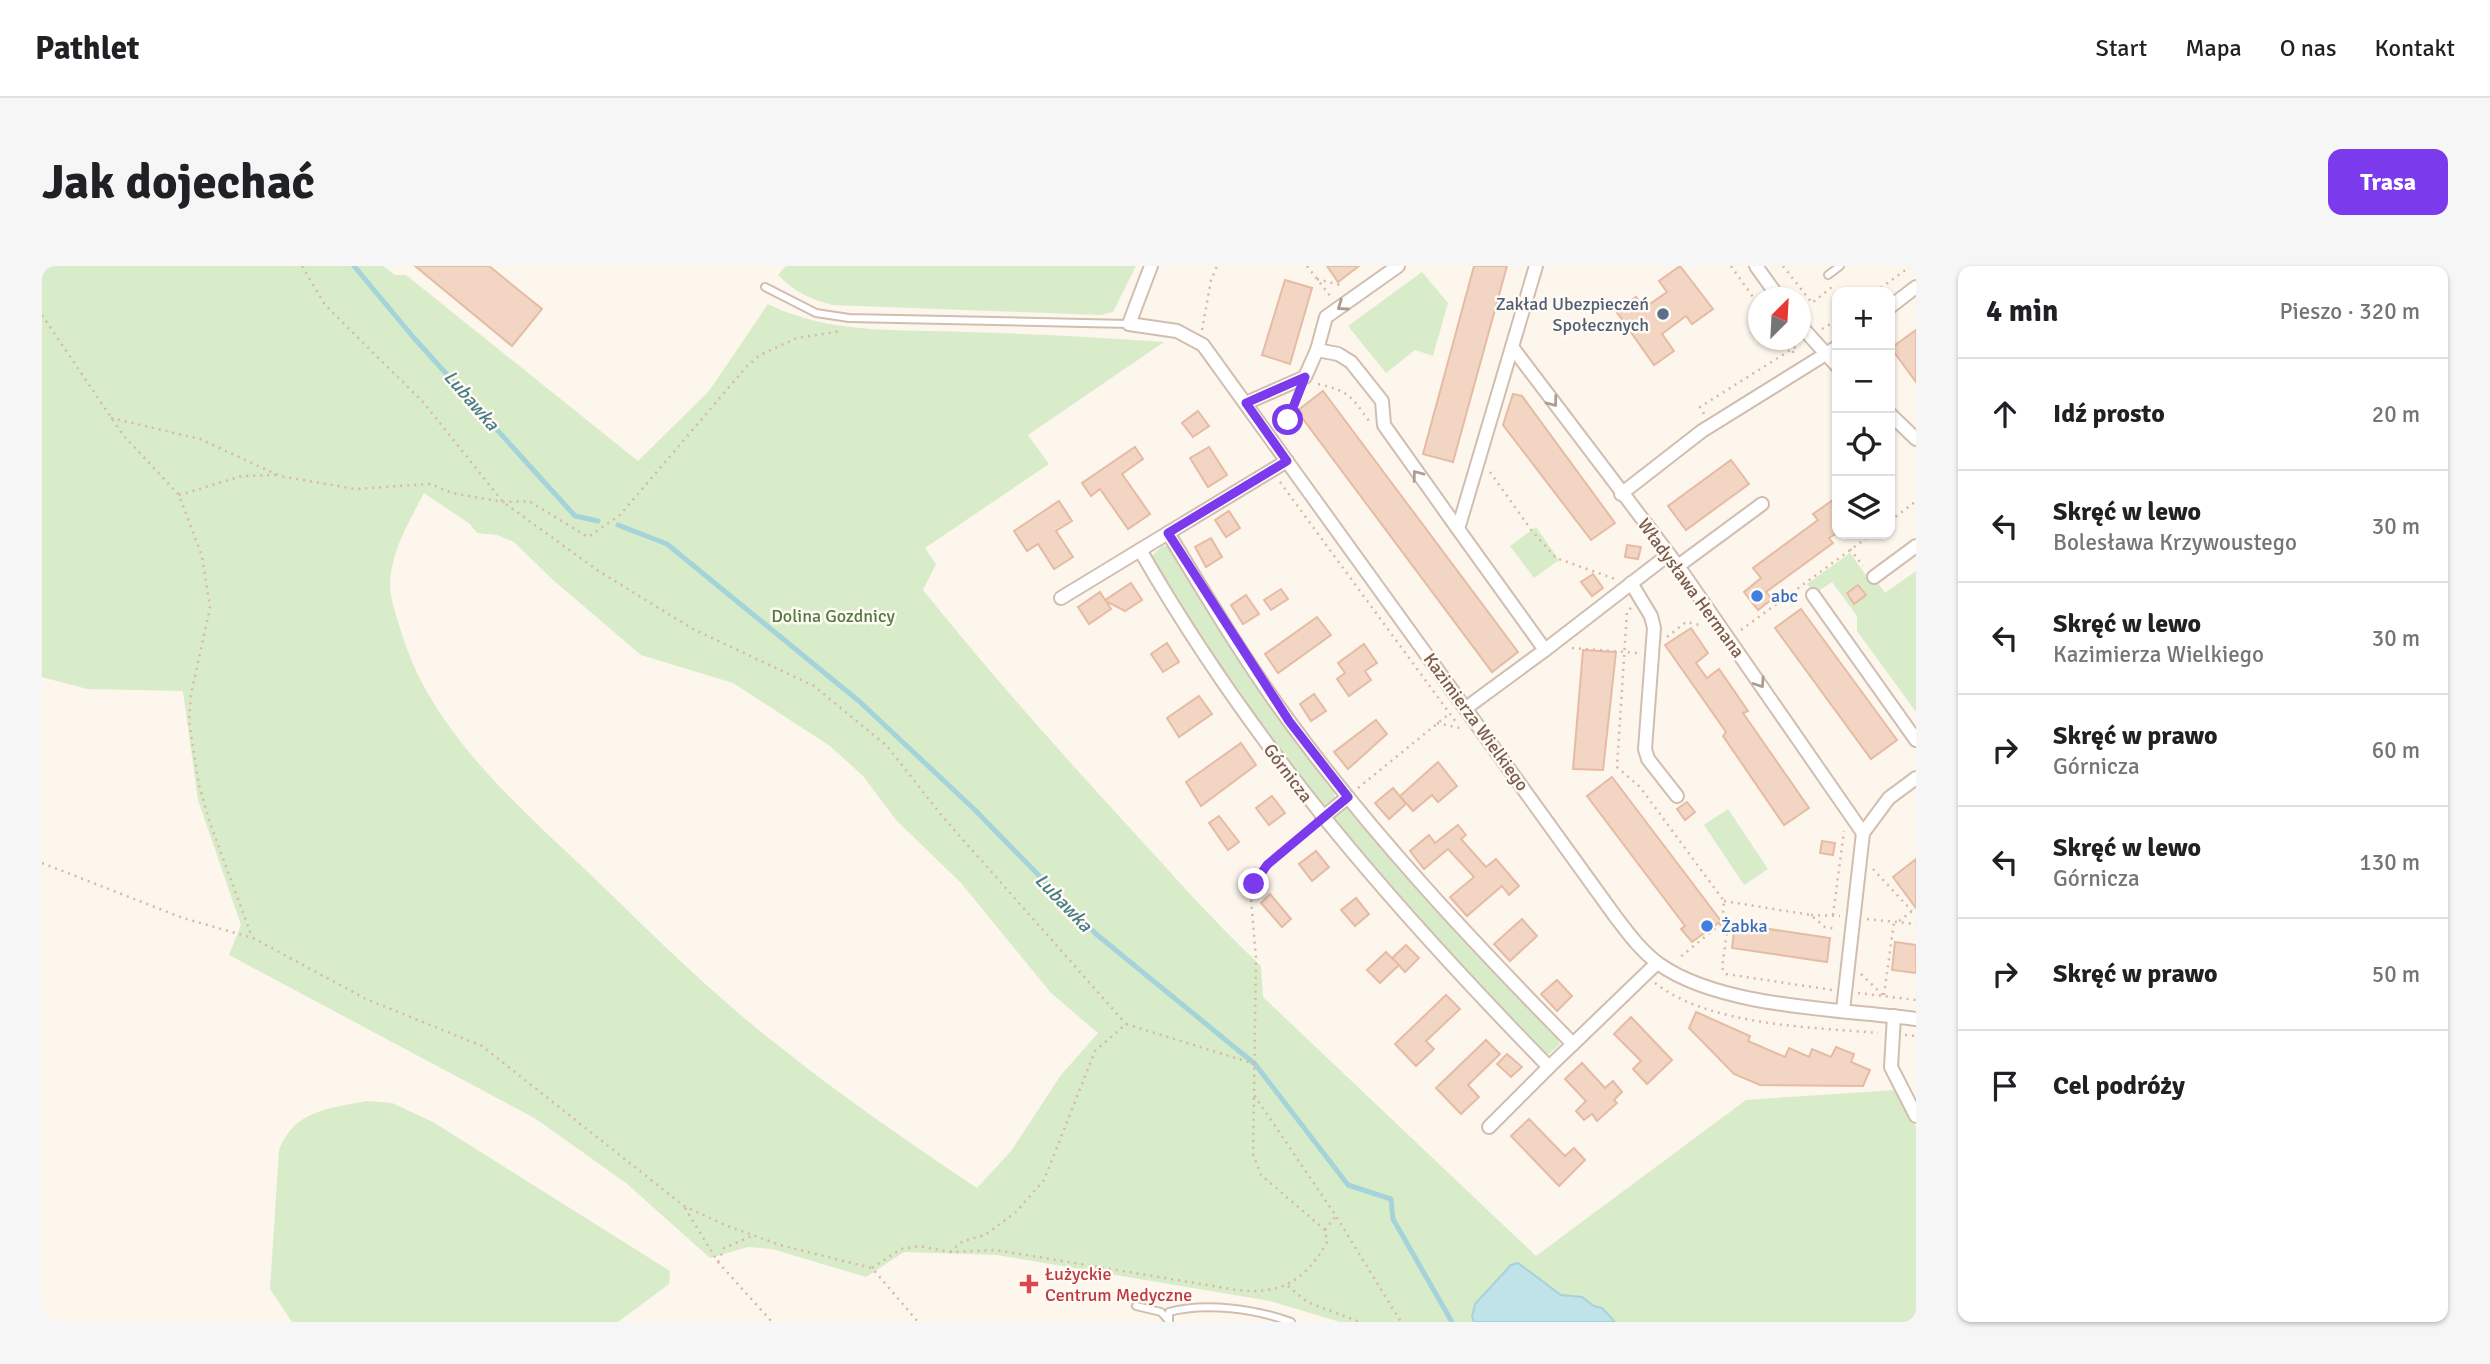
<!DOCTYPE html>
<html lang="pl">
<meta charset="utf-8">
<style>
body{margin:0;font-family:Signika,sans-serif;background:#f6f6f6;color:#202124}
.controls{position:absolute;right:21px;top:21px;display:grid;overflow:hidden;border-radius:14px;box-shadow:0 2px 5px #0004}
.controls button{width:63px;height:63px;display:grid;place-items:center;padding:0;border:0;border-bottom:2px solid #e0e0e0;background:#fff;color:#202124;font:35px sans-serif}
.compass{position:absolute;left:1706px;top:21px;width:63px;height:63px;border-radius:50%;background:#fff;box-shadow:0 2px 5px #0004;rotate:24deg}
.stop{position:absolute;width:21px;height:21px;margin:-16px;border:5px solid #7c3aed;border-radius:50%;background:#fff}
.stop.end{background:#7c3aed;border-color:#fff;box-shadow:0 2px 7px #0008}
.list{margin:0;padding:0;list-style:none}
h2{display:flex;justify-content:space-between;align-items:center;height:91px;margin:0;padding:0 28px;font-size:30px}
h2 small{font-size:23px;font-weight:400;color:#757577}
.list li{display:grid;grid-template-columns:46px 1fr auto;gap:21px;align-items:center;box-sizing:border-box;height:112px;padding:0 28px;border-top:2px solid #e0e0e0}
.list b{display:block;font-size:26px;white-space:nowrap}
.list p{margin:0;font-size:23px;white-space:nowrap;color:#757577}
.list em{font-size:23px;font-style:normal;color:#757577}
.icon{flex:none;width:38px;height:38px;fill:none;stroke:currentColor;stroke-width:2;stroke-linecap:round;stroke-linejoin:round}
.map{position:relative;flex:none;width:1874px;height:1056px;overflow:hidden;border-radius:14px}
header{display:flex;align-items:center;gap:42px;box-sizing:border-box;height:98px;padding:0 35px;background:#fff;border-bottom:2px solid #e0e0e0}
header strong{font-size:33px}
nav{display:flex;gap:38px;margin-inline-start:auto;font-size:24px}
.intro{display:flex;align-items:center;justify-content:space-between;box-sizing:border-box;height:168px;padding:0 42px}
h1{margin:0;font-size:49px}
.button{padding:18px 32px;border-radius:14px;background:#7c3aed;color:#fff;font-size:24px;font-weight:700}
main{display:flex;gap:42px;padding:0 42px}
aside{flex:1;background:#fff;border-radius:14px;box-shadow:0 2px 5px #0004}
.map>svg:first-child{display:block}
</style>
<header>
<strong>Pathlet</strong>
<nav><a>Start</a><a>Mapa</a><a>O nas</a><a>Kontakt</a></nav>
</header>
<div class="intro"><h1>Jak dojechać</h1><a class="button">Trasa</a></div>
<main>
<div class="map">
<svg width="1874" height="1056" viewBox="0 0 1874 1056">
<rect width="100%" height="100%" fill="#fdf6ec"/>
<!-- green -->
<g fill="#d8ecc9" fill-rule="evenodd">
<path d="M0,0h341l12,9h11l232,186 71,-70 59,-87c63,31 130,25 198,28 67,2 132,5 198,10l-136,93 21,29 -124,84 11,16 -13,26c66,82 135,160 206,237 43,47 85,95 132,139l2,31 273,259 210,-156 150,-10 20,37v195h-576l-70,-21 -273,-46 -93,-3 -38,25 -94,-28 -24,-2 -38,11 -84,-75 -90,-64 -307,-164 12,-30 -43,-125 -15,-109 -96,-2 -45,-12zM382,227l46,31 7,9 20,2 17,7 39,38 88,75 92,28 97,63 33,30 33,44 65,63 90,110 47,40 -37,42 -50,76 -34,37c-69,-46 -137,-93 -202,-145 -65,-51 -124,-110 -183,-167 -75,-71 -163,-146 -192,-248 -4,-14 -9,-27 -10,-41 0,-34 19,-65 34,-94z"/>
<path d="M744,0h350l-23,46 -12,3 -268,-10c-24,-6 -38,-13 -55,-30z"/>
<polygon points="1380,6 1406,37 1391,90 1373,84 1344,107 1306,60"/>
<polygon points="1494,261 1517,294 1492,312 1468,280"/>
<path d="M1121,279l7,3 70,112 94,130 1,9 -13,7c-64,-77 -118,-163 -171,-249z"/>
<polygon points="1808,287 1831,319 1835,316 1843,327 1874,305 1874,446 1815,365 1815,350 1790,316 1772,328 1765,318"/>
<polygon points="1302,541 1309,545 1430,683 1515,771 1518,778 1507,788 1501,787 1414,699 1291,556 1290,551"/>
<polygon points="1686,543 1726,603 1702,619 1662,559"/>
<path d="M325,835l25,2 41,19 237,149 -1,13 -51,38h-326l-22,-33 9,-139c15,-40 51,-42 88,-49z"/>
</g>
<!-- water -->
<polygon fill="#bfe3e8" stroke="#a5d3da" stroke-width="2" points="1476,997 1519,1029 1540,1031 1552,1040 1560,1042 1573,1056 1432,1056 1430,1051 1433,1038 1469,999"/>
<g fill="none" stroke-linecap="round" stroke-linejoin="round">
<!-- stream -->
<g stroke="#a5d3da" stroke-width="5">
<polyline points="312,0 372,72 533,250 556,255"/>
<polyline points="576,259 625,278 818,436 932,543 1054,668 1213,798 1306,919 1349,933 1351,953 1410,1056"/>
</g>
</g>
<!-- building -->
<g fill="#f3d5c3" stroke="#e6bba3" stroke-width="2">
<polygon points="373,0 447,0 500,43 470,80"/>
<polygon points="1285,0 1317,0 1296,16"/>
<polygon points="1432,0 1465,0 1411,196 1381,188"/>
<polygon points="1638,0 1671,43 1650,58 1644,50 1620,68 1632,85 1612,99 1574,45 1594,31 1602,42 1625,26 1617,15"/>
<polygon points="1243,14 1270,22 1248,98 1220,89"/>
<polygon points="1874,64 1874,116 1849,82"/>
<polygon points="1281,125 1476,386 1450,406 1255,145"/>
<polygon points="1471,128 1480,130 1573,257 1549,274 1461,159"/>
<polygon points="1156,145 1167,160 1151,171 1140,157"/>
<polygon points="1093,181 1101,193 1080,208 1108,248 1086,263 1058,223 1049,230 1040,217"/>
<polygon points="1167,181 1185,209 1166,221 1148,192"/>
<polygon points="1689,194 1707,218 1644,264 1626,240"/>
<polygon points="1795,231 1795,267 1787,272 1791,277 1724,326 1730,333 1716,344 1702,326 1719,312 1711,302 1776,254 1771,248"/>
<polygon points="1017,235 1030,255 1014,265 1031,291 1012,303 996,278 985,285 972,265"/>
<polygon points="1187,245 1198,262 1184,271 1173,254"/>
<polygon points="1169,272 1180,291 1164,301 1153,281"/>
<polygon points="1585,279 1599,281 1596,293 1583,291"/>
<polygon points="1551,308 1561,322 1550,330 1539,316"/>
<polygon points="1089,317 1100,334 1083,345 1064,335 1069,343 1047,358 1036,341 1058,326 1063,334"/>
<polygon points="1816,319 1824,329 1812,338 1805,327"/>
<polygon points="1239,323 1246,333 1229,344 1222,334"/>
<polygon points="1204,329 1217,348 1201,358 1189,339"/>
<polygon points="1759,343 1855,474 1829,493 1733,362"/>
<polygon points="1275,351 1289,369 1236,407 1223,388"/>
<polygon points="1649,362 1666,387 1654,397 1665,412 1677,403 1706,445 1701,447 1767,542 1742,559 1681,470 1684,466 1623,379"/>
<polygon points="1125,377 1137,396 1121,406 1109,388"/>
<polygon points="1322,378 1335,397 1323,405 1329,414 1307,430 1295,413 1303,407 1296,397"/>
<polygon points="1541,384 1574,386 1561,504 1531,503"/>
<polygon points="1272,428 1284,445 1269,455 1258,438"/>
<polygon points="1157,430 1170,448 1137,471 1125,452"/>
<polygon points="1334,454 1345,468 1306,503 1292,486"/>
<polygon points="1199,477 1214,499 1159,540 1144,516"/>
<polygon points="1396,496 1415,520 1396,536 1390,529 1371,545 1358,530"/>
<polygon points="1570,511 1679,655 1650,676 1639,663 1643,660 1545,530"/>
<polygon points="1351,522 1364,538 1347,553 1333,537"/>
<polygon points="1230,530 1243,547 1227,559 1214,542"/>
<polygon points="1645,536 1653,546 1643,554 1635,543"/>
<polygon points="1177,550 1197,576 1186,584 1167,557"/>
<polygon points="1416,559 1424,569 1419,573 1444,601 1454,593 1477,620 1467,629 1460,620 1425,650 1408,631 1432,611 1406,583 1382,603 1368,585 1387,569 1393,577"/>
<polygon points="1780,575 1793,577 1791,589 1778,587"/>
<polygon points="1274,585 1287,601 1270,615 1257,598"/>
<polygon points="1874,593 1874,642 1851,611"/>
<polygon points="1228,628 1249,653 1240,661 1219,637"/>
<polygon points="1314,632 1327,648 1313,660 1299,644"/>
<polygon points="1480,653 1495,670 1468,695 1452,678"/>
<polygon points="1693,658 1788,672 1785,696 1690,682"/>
<polygon points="1853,676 1874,679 1874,707 1850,704"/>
<polygon points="1364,679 1377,692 1363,706 1350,692"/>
<polygon points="1344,686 1357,699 1338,717 1325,704"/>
<polygon points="1515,714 1530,730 1515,745 1499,728"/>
<polygon points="1404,729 1418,743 1384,775 1392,783 1374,800 1353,778"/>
<polygon points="1654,746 1708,770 1706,775 1743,791 1747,782 1767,791 1770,783 1789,791 1794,781 1812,788 1809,796 1828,804 1821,820 1718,819 1692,808 1647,762"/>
<polygon points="1589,751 1630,794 1605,818 1591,803 1599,795 1572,768"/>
<polygon points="1444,774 1458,788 1426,819 1437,831 1419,848 1394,822"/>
<polygon points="1465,788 1480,801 1469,811 1455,798"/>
<polygon points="1540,797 1563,822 1571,815 1580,826 1572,834 1575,837 1555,855 1550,848 1542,854 1534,845 1544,835 1523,813"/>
<polygon points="1487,853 1523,890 1532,882 1543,894 1517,920 1469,870"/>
</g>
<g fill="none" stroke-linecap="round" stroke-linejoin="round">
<!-- lane casing -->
<g stroke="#d1beb0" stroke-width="10">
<g id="lane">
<polyline points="1786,9 1798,0"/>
<polyline points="723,21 774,47 807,52 1087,58"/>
<polyline points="1094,1040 1119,1046 1127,1055"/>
<path d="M1127,1056v-10c36,-10 87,-3 122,10"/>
</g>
</g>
<!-- street casing -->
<g stroke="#d1beb0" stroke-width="16">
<g id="street">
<path d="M1109,0l-22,58 48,7 26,14 412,571c13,17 26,35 44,48 62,44 182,45 257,55"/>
<polyline points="1714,0 1737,32"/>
<polyline points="1848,41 1874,21"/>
<polyline points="1758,59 1795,100"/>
<polyline points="1470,81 1636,300 1821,567"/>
<polyline points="1275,84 1296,88 1309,96 1340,135 1342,159 1416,263"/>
<polyline points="1204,137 1263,111 1275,84 1284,51 1356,0"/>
<polyline points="1848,148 1874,173"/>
<polyline points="1579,228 1660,165 1795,81"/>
<path d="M1126,267c39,64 77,128 121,188 85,116 183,220 284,323l-24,23c-158,-162 -296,-320 -409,-517z"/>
<polyline points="1126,267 1245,195"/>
<polyline points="1636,300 1720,238"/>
<polyline points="1832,311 1874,280"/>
<polyline points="1589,317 1609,350 1612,362 1603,483 1606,493 1635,530"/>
<polyline points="1771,329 1874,474"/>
<polyline points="1019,332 1098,284"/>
<polyline points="1503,384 1626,289"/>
<polyline points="1424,442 1503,384 1416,263 1494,0"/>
<polyline points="1280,552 1306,531"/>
<polyline points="1801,744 1821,567 1847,532 1874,512"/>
<polyline points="1852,750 1849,801 1874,850"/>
<polyline points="1531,778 1615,697"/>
<polyline points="1447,861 1507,801"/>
</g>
</g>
<!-- path -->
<g stroke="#d9b8a5" stroke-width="2.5" stroke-dasharray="2 5" stroke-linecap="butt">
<polyline points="260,0 283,39 381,136 461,236 555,304 651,363 772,420 845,480 900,550 1084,758"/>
<polyline points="1265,0 1289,31"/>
<polyline points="1689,0 1716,38"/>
<polyline points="1741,0 1770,37 1790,21"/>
<polyline points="1275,13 1302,20"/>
<polyline points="1833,26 1869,0"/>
<polyline points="0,49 81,169 137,229 160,290 168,342 149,428 147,456 157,519 168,557 210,671"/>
<polyline points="1780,63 1795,54"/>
<polyline points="1160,64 1169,14 1175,0"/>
<polyline points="1743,74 1751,83 1751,92"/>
<path d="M1276,118c31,7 33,12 51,37"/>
<polyline points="1662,148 1658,141 1758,78"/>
<polyline points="69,152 158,173 238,210 313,223 388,218 410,227 461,236 487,235 546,271 578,249 705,100 718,89 755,72 794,66 797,63"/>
<polyline points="1240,164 1257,129"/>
<polyline points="1448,206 1490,265 1514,292 1573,313"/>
<polyline points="1238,216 1414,456"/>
<polyline points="137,229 200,210 235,209"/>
<polyline points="1848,255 1874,235"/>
<polyline points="1808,283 1821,300"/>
<polyline points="1589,342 1585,345 1575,501 1598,521 1682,635 1680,657 1637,692"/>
<polyline points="1699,364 1830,268"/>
<polyline points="1625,371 1644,356 1658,359"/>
<polyline points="1530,382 1596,387"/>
<polyline points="1395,457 1418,462"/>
<polyline points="1316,522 1407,448"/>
<polyline points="1269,560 1225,599 1212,618 1209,632 1214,693 1212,829 1294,950 1359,1056"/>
<polyline points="0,597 141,652 211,672 324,733 440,780 642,940 683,959 738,979 830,1002 876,1056"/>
<polyline points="1831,603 1870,645"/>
<polyline points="1682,635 1769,649 1783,661 1795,663"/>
<polyline points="1769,649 1798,650"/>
<polyline points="1791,649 1802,565"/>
<polyline points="1825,653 1874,658"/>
<polyline points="1857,655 1874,642"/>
<polyline points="1681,657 1686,659 1680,702 1684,708 1790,724"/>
<polyline points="1819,708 1842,730"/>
<path d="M1613,717c55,43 156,44 223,50"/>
<polyline points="1816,727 1874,734"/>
<polyline points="1842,729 1852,656"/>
<polyline points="1863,769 1874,770"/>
<polyline points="643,942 676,996 730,1056"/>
<polyline points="1283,964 1294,950"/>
<polyline points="908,986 921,975 943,969 974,946 1002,914 1053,785 1084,758 1213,798"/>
<polyline points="676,996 682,982 710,970"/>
<path d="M830,1002l29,-19 18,-3 31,6 46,-2 241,40c44,5 68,-9 90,-48l-2,-12 -64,-55 -8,-21 1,-59"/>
<polyline points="1246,1020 1265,1036 1318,1056"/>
</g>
<!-- lane -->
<use href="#lane" stroke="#fff" stroke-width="6"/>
<!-- street -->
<use href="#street" stroke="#fff" stroke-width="12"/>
</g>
<!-- one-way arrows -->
<defs><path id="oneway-chevron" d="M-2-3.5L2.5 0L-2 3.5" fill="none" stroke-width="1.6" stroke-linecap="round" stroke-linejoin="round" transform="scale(1.75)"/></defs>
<g stroke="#af9d94">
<use href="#oneway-chevron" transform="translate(1300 40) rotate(145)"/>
<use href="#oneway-chevron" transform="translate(1511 136) rotate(53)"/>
<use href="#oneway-chevron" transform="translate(1375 209) rotate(-127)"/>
<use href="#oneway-chevron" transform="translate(1718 417) rotate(56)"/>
</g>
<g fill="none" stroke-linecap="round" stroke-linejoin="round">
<!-- route -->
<polyline stroke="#7c3aed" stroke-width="9" points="1212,618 1225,599 1306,531 1247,455 1126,267 1245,195 1204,137 1263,111 1246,154"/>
</g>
<!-- markers -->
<circle fill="#5c6f8a" stroke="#fffaf3" stroke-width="2.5" cx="1621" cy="48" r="7"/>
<g fill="#3f7fe0" stroke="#fffaf3" stroke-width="2.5">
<circle cx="1715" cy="330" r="7"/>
<circle cx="1665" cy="660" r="7"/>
</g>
<path fill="#e0444e" stroke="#fffaf3" stroke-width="2.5" d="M983.5 1007.5h7v7h7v7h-7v7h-7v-7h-7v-7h7z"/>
<g text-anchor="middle" stroke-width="5" stroke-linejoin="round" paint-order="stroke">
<!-- service labels -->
<g font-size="18" fill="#4e5e75" stroke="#fffaf3" text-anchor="end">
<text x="1607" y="44">Zakład Ubezpieczeń<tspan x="1607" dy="21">Społecznych</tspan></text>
</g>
<!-- street labels -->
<g font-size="18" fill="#7a5c4d" stroke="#fffaf3">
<text transform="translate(1649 322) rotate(54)" y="6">Władysława Hermana</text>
<text transform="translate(1434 456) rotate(54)" y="6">Kazimierza Wielkiego</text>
<text transform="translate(1246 507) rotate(53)" y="6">Górnicza</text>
</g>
<!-- shop labels -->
<g font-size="18" fill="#366cbe" stroke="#fffaf3" text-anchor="start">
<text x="1729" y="336">abc</text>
<text x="1679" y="666">Żabka</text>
</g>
<!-- park labels -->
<g font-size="18" fill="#537a41" stroke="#fffaf3">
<text x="791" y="356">Dolina Gozdnicy</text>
</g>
<!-- health labels -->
<g font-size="18" fill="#be3a42" stroke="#fffaf3" text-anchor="start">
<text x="1003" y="1014">Łużyckie<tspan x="1003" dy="21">Centrum Medyczne</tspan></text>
</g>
<!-- water labels -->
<g font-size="19" font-style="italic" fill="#437c86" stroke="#fffaf3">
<text transform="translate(430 134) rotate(49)" y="7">Lubawka</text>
<text transform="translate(1022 636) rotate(46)" y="7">Lubawka</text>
</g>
</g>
</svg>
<div class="controls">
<button>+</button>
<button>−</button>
<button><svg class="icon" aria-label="locate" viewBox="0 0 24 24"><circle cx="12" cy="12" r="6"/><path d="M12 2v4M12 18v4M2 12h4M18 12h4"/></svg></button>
<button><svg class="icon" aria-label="layers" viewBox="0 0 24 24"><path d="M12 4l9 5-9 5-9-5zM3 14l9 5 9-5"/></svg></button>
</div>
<svg class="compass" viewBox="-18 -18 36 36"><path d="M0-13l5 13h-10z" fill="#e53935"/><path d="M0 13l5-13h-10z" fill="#757577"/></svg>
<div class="stop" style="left:1246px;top:154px"></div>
<div class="stop end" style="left:1212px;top:618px"></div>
</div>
<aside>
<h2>4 min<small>Pieszo · 320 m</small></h2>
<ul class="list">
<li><svg class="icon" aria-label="ahead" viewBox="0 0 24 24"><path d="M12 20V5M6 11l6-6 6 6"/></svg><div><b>Idź prosto</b></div><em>20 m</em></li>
<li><svg class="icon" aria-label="left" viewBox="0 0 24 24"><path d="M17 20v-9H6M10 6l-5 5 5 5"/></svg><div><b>Skręć w lewo</b><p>Bolesława Krzywoustego</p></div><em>30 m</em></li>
<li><svg class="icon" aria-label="left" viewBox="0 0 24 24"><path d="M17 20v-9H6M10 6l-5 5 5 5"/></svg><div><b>Skręć w lewo</b><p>Kazimierza Wielkiego</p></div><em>30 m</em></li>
<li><svg class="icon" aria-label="right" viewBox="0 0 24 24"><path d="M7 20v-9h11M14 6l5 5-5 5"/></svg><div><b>Skręć w prawo</b><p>Górnicza</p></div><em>60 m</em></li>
<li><svg class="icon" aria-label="left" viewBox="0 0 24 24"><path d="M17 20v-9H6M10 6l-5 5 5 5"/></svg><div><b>Skręć w lewo</b><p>Górnicza</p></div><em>130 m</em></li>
<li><svg class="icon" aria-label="right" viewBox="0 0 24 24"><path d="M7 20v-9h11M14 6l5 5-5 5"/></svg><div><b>Skręć w prawo</b></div><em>50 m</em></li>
<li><svg class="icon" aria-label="arrive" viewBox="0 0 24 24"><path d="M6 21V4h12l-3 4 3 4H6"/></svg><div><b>Cel podróży</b></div></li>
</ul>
</aside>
</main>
